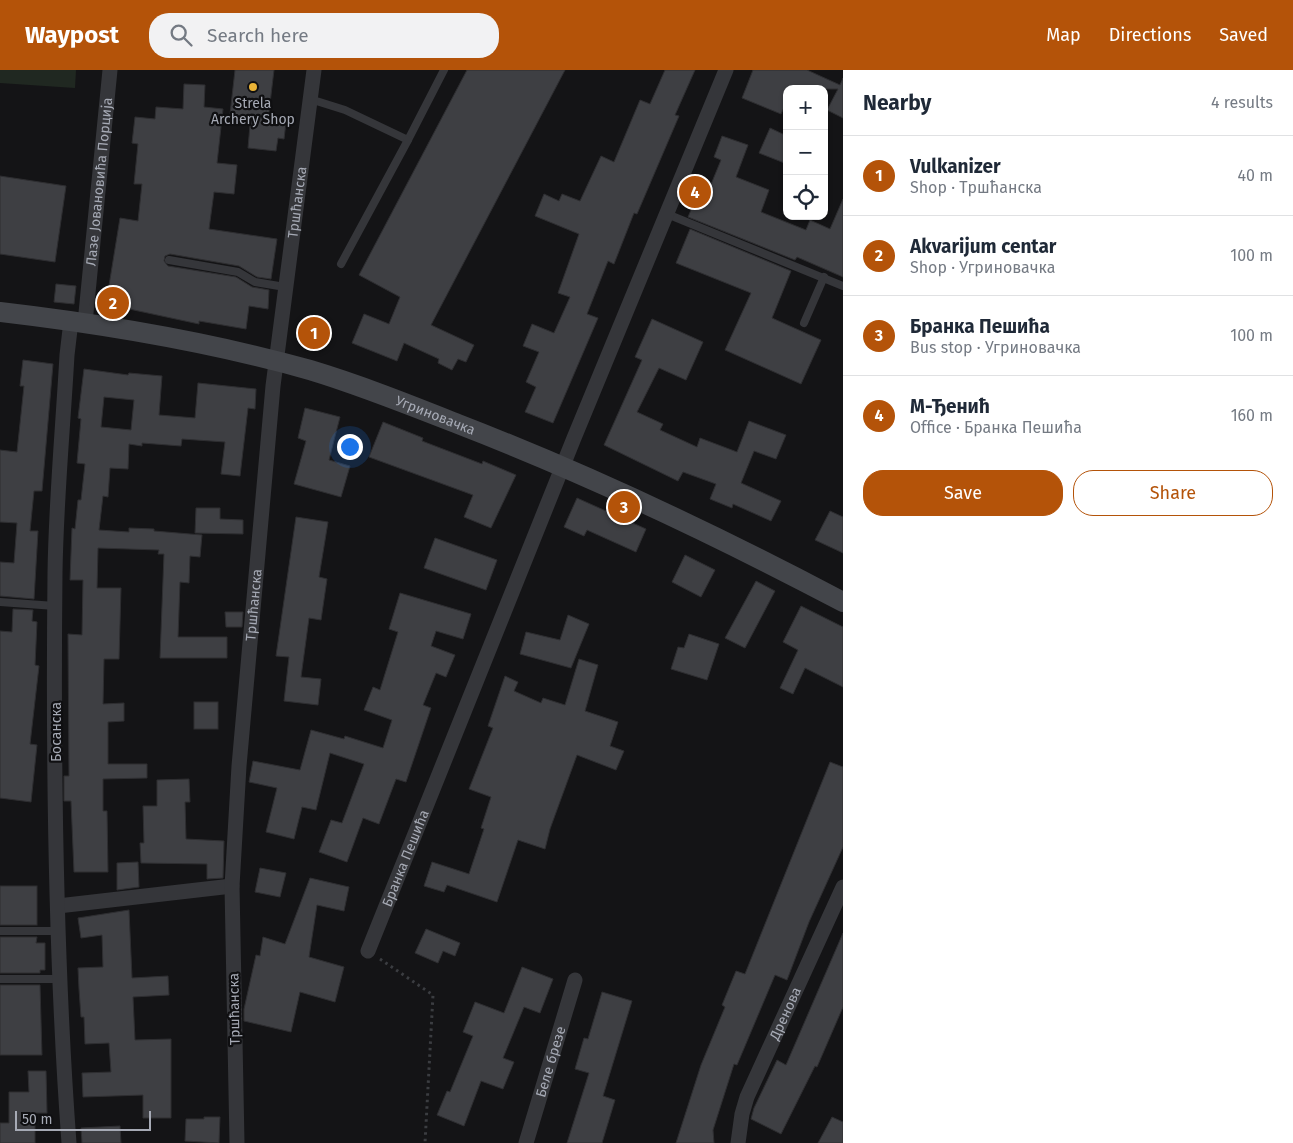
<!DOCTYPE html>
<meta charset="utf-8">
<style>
body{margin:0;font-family:"Fira Sans",sans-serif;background:#f2f2f3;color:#1f2937}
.controls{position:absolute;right:15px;top:15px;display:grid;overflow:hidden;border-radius:10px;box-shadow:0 1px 4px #0004}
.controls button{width:45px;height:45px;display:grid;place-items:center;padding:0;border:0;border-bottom:1px solid #e0e1e3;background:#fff;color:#1f2937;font:25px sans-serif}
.scale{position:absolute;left:15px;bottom:12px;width:136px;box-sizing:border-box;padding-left:5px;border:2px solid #a6aab5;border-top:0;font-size:14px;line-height:18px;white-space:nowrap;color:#a6aab5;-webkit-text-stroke:4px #0f0f11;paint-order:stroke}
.you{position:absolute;left:349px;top:376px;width:18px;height:18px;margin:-12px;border:4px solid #fff;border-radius:50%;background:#1a73e8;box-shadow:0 0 0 8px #1a73e833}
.badge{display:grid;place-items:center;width:32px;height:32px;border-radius:50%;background:#b45309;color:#fff;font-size:16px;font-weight:700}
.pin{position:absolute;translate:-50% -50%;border:2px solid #fff;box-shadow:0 1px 5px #0006}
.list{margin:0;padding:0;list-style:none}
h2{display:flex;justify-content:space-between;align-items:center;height:65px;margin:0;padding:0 20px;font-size:21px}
h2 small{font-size:16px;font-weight:400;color:#747a83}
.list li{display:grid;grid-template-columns:32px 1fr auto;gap:15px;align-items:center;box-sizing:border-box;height:80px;padding:0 20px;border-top:1px solid #e0e1e3}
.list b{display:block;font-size:19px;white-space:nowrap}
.list p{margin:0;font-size:16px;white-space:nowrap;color:#747a83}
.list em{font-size:16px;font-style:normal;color:#747a83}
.actions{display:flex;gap:10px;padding:15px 20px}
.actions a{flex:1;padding:11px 0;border:1px solid #b45309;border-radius:20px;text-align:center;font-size:18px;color:#b45309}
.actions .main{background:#b45309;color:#fff}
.icon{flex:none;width:28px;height:28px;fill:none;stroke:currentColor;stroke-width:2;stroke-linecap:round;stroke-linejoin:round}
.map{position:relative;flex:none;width:843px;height:1073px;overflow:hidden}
header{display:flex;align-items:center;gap:30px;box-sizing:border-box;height:70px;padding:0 25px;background:#b45309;color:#fff}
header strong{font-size:24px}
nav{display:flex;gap:28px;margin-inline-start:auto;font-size:18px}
.search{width:350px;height:45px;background:#f2f2f3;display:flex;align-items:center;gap:12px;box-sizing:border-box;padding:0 18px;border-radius:20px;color:#747a83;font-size:19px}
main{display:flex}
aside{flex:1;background:#fff}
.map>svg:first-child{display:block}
</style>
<header>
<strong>Waypost</strong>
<div class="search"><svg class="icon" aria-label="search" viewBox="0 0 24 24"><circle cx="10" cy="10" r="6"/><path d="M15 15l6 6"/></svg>Search here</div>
<nav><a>Map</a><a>Directions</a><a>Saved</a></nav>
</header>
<main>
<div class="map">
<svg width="843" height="1073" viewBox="0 0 843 1073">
<rect width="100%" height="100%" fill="#141416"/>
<!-- green -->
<polygon fill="#202821" points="0,0 76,0 75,18 0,13"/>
<!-- building -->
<g fill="#3e3f43" stroke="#2e2e31" fill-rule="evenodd">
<polygon points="235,0 274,0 268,50 286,52 284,69 278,68 276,81 248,78 250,55 229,53"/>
<polygon points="467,0 565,0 431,255 474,275 466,292 458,289 452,300 438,293 439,289 404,273 397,291 352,273 364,244 389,254 400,227 359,205"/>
<polygon points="665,0 695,0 675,45 679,46 637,144 634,143 614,194 608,191 587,244 598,248 553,353 525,342 536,317 526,312 539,282 523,276 532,254 554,263 570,227 558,223 579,164 535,146 544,124 559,131 562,124 580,131 601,86 614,92 640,30 650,34"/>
<polygon points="753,0 807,0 840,15 843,8 843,48 827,40 838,19 787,19 787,31 781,44 742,28"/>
<polygon points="184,14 205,15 204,37 223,39 217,93 237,95 234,124 214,122 209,159 277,169 271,209 257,207 239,196 170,184 165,186 164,191 168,196 236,207 252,217 269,220 268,239 249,236 246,259 199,251 199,254 106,234 120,148 138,151 142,114 134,114 138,74 132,73 135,47 155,49 156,37 183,39"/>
<polygon points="770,58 787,66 787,94 759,83"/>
<polygon points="722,66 748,75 736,107 769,120 761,142 806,160 810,150 830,159 843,129 843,207 797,187 795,190 688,147 697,126 705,129 721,90 714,87"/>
<polygon points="0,106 66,116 55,192 0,184"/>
<polygon points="690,159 791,201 772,248 821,270 801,314 725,280 751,223 676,193"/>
<polygon points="56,214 76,216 74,234 54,232"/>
<polygon points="652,249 703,272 686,310 659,298 637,342 663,354 660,360 697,377 700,368 737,382 749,351 786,365 776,389 754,381 741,413 781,431 771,451 733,434 732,438 710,429 716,414 683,402 678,411 604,375 642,290 635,287"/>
<polygon points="23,290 53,294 42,421 34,421 30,461 38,461 34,529 0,526 0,492 14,493 17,453 0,452 0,380 17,382 24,316 20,316"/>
<path d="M84,299l44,6 1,-2 33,3 -3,39 36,3 3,-35 58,6 -1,20 -7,-1 -8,68 -19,-2 4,-32 -43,-3 -1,7 -39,-3v3l-13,-2 -1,25 -18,-1 -2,29 -5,-1 -4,34 30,2v-4l25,1v2l48,4 -2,22 -10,-1 -1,27 -9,-1 -2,55h49v21h-67l4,-104h-6l1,-4 -61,-2 -1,40h24l-2,71h-15l-1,45 21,-1v18l-16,1v42h39v14l-44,1v32h4l1,61h-34l-3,-71h-7v-25h5l-1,-142 14,1 1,-55h-13l2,-52 3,1 3,-29h3l4,-36 -8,-1 4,-44 -3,-1zM104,327l30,3 -3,30 -30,-3z"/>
<polygon points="305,338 340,347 329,390 350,396 341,427 294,414 306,371 298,368"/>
<polygon points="383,352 423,368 422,371 482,394 483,391 516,405 491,458 464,447 473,425 369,387"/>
<polygon points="577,428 646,459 636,482 587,460 584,466 564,457"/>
<polygon points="196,438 220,438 220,449 243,450 243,464 195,463"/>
<polygon points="830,441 843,447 843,483 815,470"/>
<polygon points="296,447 328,452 319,507 327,509 321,550 309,548 301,607 321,609 318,635 284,631 289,587 276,586"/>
<polygon points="435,468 497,490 486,520 424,498"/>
<polygon points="685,485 715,500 701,527 672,512"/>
<polygon points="756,511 775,521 745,578 725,568"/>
<polygon points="400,523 471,544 463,569 436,561 431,576 455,585 446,607 436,603 423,635 431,638 406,712 396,709 379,754 363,748 347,792 319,782 331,750 342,753 364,694 330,683 316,740 302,737 294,769 266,762 277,718 249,712 253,691 300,700 311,660 344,669 345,666 383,678 392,650 364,640 373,617 380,620 398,562 389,559"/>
<polygon points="801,536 843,557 843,617 805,598 793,624 780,618 798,580 783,572"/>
<polygon points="13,539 33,540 32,551 37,552 35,595 39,596 30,674 37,675 31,732 0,728 0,561 12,562"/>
<polygon points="225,542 243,542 242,557 226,557"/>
<polygon points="568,545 589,554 571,598 520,584 526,562 560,570"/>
<polygon points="689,564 719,574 707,610 671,599 678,577 684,578"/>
<polygon points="579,589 598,595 585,641 618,652 610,676 624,681 616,700 577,685 550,759 545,779 518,770 497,832 447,815 444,822 424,816 432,792 469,804 484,759 481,758 491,727 469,719 493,658 488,656 505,606 518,612 514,621 541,633 543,628 565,635"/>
<rect x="194" y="632" width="24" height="27"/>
<polygon points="830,692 843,697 843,777 809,852 787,910 775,905 737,995 734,994 713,1060 714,1073 676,1073 701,995 725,937 722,935 736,901 745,904"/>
<polygon points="189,709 190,732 185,732 186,769 224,771 223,808 207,809 207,794 141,793 140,773 144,773 143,736 157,736 157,710"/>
<polygon points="138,792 139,817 117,820 117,793"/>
<polygon points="260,798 286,803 280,827 255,822"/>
<polygon points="310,808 349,817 344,841 317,835 309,887 344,897 335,932 300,922 291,962 244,951 244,939 256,885 260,886 263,867 285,874"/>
<rect x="0" y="816" width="37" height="39"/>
<polygon points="129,840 132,908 168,906 169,925 133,927 135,970 171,969 171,1048 143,1048 143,1025 83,1027 82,1003 111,1002 109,973 85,974 84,947 81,947 79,919 78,898 103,897 102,865 81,868 78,848"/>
<polygon points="426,859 460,873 455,886 443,881 438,893 415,883"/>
<polygon points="843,863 843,937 817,997 815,996 781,1064 751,1049 754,1038 777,990 786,995"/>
<polygon points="0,867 37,867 36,873 45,873 45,900 40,900 40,903 0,903"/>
<polygon points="522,897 553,909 540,943 524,937 503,988 514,992 503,1019 481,1011 464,1056 437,1045 447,1021 450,1022 473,966 463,962 475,932 504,943"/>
<polygon points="0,915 40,915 42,985 0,985"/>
<polygon points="602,922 632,931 603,1026 615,1030 602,1073 567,1073 589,1003 575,999 584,968 588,969"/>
<polygon points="28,1001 46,1001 47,1043 35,1043 35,1073 0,1073 0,1053 9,1053 9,1022 29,1022"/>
<polygon points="204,1047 220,1047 219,1073 185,1071 186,1049 204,1049"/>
<polygon points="832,1047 843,1052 843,1073 818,1073"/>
<polygon points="120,1056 121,1073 82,1073 81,1058"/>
</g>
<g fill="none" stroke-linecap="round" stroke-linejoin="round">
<!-- path -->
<polyline stroke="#3b3d41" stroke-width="3" stroke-dasharray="2.5 4" stroke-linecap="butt" points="380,889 433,925 425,1073"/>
<!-- service -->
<g stroke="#35363a" stroke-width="8">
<polyline points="310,29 345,40 408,70 444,0"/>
<polyline points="667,144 843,216"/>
<polyline points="169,190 238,202 255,212 285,217"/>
<polyline points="341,194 408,70"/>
<polyline points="804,253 824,207"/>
<polyline points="0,532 55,536"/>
<polyline points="0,861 59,861"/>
<polyline points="0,909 61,909"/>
</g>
<!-- minor -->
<g stroke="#35363a" stroke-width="15">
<path id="s1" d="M85,253l25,-253"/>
<polyline points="58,836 232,816"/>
<path id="s2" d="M368,881l206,-513 152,-368"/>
<path d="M69,1073c-14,-189 -16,-381 -14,-570 1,-73 8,-146 12,-218l4,-34"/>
<path id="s3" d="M237,1073l-5,-257 7,-120 34,-380 41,-316"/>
<path id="s4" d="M526,1073l49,-163"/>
<path id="s5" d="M738,1073l4,-29 5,-17 96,-210"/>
</g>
<!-- secondary -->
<path stroke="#43454a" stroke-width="20" id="s6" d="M0,242c103,12 210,30 310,58 50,15 100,35 148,54 132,51 260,112 385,178"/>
</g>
<!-- markers -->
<circle fill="#eab337" stroke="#0f0f11" stroke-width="2" cx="253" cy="17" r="5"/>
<g text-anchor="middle" stroke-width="4.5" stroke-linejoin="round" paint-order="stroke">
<!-- poi labels -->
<g font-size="14" fill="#a6aab5" stroke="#0f0f11">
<text x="253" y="38">Strela<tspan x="253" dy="16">Archery Shop</tspan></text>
</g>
<!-- street labels -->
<g font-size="14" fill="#a6aab5" stroke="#0f0f11">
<text dy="5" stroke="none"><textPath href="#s1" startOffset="142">Лазе Јовановића Порција</textPath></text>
<text dy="5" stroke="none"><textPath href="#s3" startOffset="944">Тршћанска</textPath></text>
<text dy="5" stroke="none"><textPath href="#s6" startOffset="449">Угриновачка</textPath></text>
<text dy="5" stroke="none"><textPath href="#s3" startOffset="539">Тршћанска</textPath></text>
<text transform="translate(56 662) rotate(-90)" y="5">Босанска</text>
<text dy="5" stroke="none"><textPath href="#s2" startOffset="100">Бранка Пешића</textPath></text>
<text transform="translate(234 939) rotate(-91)" y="5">Тршћанска</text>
<text dy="5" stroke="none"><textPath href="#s5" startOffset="139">Дренова</textPath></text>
<text dy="5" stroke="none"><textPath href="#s4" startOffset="85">Беле брезе</textPath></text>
</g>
</g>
</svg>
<div class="controls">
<button>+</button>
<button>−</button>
<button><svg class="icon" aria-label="locate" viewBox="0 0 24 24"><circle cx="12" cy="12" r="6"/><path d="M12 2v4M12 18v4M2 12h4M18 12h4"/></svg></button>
</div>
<div class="scale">50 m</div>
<div class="you"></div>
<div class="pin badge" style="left:314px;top:263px">1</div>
<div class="pin badge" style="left:113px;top:233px">2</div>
<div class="pin badge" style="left:624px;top:437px">3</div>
<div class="pin badge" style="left:695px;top:122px">4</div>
</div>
<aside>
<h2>Nearby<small>4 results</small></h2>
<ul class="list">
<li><span class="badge">1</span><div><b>Vulkanizer</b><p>Shop · Тршћанска</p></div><em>40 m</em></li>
<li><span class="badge">2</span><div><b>Akvarijum centar</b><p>Shop · Угриновачка</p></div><em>100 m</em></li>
<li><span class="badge">3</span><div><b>Бранка Пешића</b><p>Bus stop · Угриновачка</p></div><em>100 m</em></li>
<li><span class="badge">4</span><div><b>М-Ђенић</b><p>Office · Бранка Пешића</p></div><em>160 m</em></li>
</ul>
<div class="actions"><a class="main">Save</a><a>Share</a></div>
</aside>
</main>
